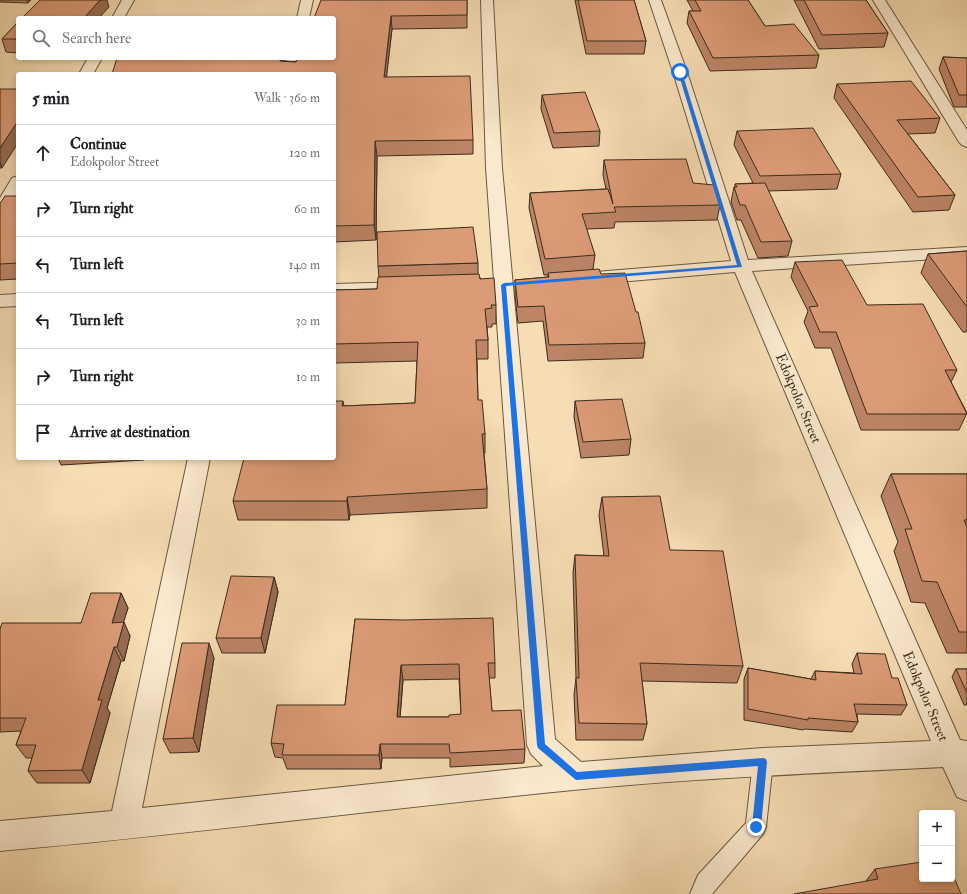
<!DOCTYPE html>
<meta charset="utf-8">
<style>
body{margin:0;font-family:"IM FELL Double Pica",serif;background:#f2f2f2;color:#202124}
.controls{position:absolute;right:12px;bottom:12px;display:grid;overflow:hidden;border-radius:4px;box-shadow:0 2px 6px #0003}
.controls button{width:36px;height:36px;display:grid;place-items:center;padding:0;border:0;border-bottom:1px solid #e0e0e0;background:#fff;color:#202124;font:20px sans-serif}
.stop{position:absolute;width:12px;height:12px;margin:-9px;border:3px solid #1a73e8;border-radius:50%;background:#fff}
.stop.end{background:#1a73e8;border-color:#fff;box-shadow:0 1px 4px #0008}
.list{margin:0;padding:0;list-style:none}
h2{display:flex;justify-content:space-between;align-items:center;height:52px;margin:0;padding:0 16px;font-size:17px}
h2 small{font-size:13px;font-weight:400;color:#757577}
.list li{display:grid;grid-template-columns:26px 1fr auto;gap:12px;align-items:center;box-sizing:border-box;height:56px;padding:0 16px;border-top:1px solid #e0e0e0}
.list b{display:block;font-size:15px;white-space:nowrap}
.list p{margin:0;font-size:13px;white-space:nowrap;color:#757577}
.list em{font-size:13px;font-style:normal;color:#757577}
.icon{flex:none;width:22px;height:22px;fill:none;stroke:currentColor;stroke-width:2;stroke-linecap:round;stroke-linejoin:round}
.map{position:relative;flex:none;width:967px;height:894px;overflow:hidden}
.search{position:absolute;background:#fff;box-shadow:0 2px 6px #0003;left:16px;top:16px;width:320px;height:44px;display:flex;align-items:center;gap:10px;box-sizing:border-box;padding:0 14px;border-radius:4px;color:#757577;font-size:15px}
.panel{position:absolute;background:#fff;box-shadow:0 2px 6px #0003;left:16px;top:72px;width:320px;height:388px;border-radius:4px}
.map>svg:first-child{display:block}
</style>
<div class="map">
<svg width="967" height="894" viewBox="0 0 967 894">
<rect width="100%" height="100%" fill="#f7ddb4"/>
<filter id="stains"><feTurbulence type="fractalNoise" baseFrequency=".005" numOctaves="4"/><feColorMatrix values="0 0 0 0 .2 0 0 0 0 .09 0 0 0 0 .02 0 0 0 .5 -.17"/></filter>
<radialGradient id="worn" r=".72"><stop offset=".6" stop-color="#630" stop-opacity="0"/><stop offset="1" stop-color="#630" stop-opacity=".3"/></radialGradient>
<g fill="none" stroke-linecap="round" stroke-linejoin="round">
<!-- service casing -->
<g stroke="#6a5843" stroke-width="2">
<polygon id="service" points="763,753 770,755 773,762 766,827 763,834 712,894 690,894 698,875 746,823 753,762 756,755"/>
</g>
<!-- minor casing -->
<g stroke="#6a5843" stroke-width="2">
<g id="minor">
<polygon points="122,0 134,0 124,18 112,18"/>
<polygon points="301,0 313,0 309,18 297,18"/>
<path d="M481,0h12l9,168 53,571 26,23 182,-14 168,-7 -196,-469 -140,12 -6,-2 -3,-4 3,-4 6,-2 136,-11 -58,-189 -24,-72h12l26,72 61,188 219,-13v10l-215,14 208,469 7,1v60l-10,-4 -14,-30c-124,6 -247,11 -370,23 -192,19 -382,44 -573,61v-30l112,-10 76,-353h22l-68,350 401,-42 -12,-12 -4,-9 -41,-577z"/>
<polygon points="873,0 885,0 967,130 967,147 962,145 959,142"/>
<polygon points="88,58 102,58 93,74 79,74"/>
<polygon points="286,58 300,58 297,74 283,74"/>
<polygon points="18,176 18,196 6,217 0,218 0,198 12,178"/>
<polygon points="407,282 414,284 416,288 414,292 407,294 334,296 334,284"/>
<polygon points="18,294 18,306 0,307 0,295"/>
</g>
</g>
<!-- service -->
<use href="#service" fill="#fae9ce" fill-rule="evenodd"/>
<!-- minor -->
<use href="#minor" fill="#fae9ce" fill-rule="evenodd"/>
</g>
<!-- wall -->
<g fill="#bd8566" stroke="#3b2c1d" fill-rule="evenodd">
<polygon points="0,0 31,0 28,3 0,2"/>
<polygon points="467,0 467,28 392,29 386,77 473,140 473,154 377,156 376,240 334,242 334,74 117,58 285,58 284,61 296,62 344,1"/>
<polygon points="575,0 634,0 646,41 644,54 586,54"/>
<polygon points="687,0 748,0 765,26 819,55 816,68 710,71 687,23 689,11 693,11"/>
<polygon points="794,0 866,0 888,33 884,47 819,49"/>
<polygon points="18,22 18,53 6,52 2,39"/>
<polygon points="943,57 967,58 967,107 954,107 939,69"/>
<polygon points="837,84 940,118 935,133 908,134 955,195 949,210 913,212 834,98"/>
<polygon points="0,89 2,168 0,168"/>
<polygon points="542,95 600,131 599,146 553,148 541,109"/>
<polygon points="737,131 841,174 837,189 768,191 792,241 788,256 758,258 741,220 737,220 731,202 734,187 735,187 735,184 753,183 734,145"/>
<polygon points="604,160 693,183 720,205 717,220 615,222 614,228 586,229 595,255 593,269 601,274 645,343 643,358 548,361 543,321 518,323 515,296 515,280 548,277 548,275 544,275 529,208 530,193 606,189 603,175"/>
<polygon points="18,196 18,279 0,280 0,203"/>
<polygon points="967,251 967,332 963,332 921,273 928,254"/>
<polygon points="795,262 867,305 957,370 951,382 967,413 959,430 861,430 831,348 815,348 804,322 808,311 791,277"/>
<polygon points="478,263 478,274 496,305 496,324 492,324 492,327 487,327 488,340 488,359 477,359 478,400 485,434 485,453 484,453 487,489 487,508 350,515 349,520 238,520 233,501 343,401 344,406 415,403 417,361 334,363 334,290 377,289 379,277 378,266"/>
<polygon points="575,401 631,439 629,455 581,458 574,417"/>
<polygon points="58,458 145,458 144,460 61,465"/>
<polygon points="891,474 967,474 967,653 947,653 925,603 911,602 894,551 898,542 881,496"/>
<polygon points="602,497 670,550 743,666 737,683 642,681 647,724 643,740 576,740 574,695 576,678 573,573 575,555 604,556 599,515"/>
<polygon points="274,577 278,592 265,653 222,653 216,638"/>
<polygon points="121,593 128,608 123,622 130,636 124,661 121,661 107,708 110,713 90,783 37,783 28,771 32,758 26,758 16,745 21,731 0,732 0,629 81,623"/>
<path d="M355,619l140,44v15h-6l3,33 33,38 -1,14 -74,4v-9h-68l-1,11h-94l-4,-11 -8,-1 -4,-14 74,-38zM459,679l2,35 -12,3h-49l3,-37z"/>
<polygon points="857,653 892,678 907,705 901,715 857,714 858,722 852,732 804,729 803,730 744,720 744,679 748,668 811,679 815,671 854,673 852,664"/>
<polygon points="214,658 199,752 170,753 163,739"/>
<polygon points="956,669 967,669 967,705 964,705 952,677"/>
<polygon points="875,869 961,894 866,881"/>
</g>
<!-- shaded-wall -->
<g fill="#9a6c53" stroke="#3b2c1d">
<polygon points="27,0 31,0 28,3"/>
<polygon points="100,0 107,0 109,7 99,18 84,18"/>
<polygon points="391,16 392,29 385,91 384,77"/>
<polygon points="280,58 285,58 282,74 280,61"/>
<polygon points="18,121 18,143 2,168 0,162 0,148"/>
<polygon points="375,141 377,156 376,240 374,225"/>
<polygon points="347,497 350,515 349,520 347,501"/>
<polygon points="274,577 278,592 265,653 261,638"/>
<polygon points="121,593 128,608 119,637 112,623"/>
<polygon points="124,622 130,636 124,661 117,647"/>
<polygon points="209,643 214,658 199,752 193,738"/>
<polygon points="114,647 121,661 107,708 110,713 90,783 82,770 98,700"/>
<polygon points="401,665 403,680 399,731 397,717"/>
<polygon points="380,744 382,758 381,769 379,755"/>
</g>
<!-- building -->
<g fill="#dc9b77" stroke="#3b2c1d" fill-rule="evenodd">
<polygon points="40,0 100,0 84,18 22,18"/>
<polygon points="321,0 467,0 467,15 391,16 384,77 470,76 473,140 375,141 374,225 334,226 334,74 112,74 117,58 280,58 280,61 296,62 297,58 334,58 334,18 314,18"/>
<polygon points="578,0 634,0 646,41 587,41"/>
<polygon points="695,0 748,0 765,26 794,24 819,55 713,58 689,11 701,11"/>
<polygon points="804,0 866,0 888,33 822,35"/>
<polygon points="18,22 18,39 2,39"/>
<polygon points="943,57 967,58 967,95 959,95"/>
<polygon points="911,81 940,118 897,120 955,195 918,197 837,84"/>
<polygon points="0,89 18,89 18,121 0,148"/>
<polygon points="585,92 600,131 554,133 542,95"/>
<polygon points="813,128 841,174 760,176 737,131"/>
<polygon points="686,159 693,183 714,185 720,205 614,207 616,212 582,214 595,255 545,259 530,193 608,189 613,204 604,160"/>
<polygon points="765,183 792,241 761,242 745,205 740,205 734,187 737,187 735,184"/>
<polygon points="5,196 18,196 18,263 0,264 0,203 1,202"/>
<polygon points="473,227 478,263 378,266 377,232"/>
<polygon points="967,251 967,307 928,254"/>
<polygon points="842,260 867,305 923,304 957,370 945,370 967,414 867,414 836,332 820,332 809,307 818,306 795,262"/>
<polygon points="599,269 601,274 625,273 636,312 638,312 645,343 549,345 544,306 518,307 515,280 549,277 548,273"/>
<polygon points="479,274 480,279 494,278 496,305 491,305 492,308 485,309 488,340 476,340 478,400 482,400 485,434 482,434 487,489 347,497 347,501 233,501 244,458 334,458 334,401 343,401 342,406 415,403 418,342 334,344 334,290 377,289 378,277"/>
<polygon points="622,399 631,439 583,442 575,401"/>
<polygon points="891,474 967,474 967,520 964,520 967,527 967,632 959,632 937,582 922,581 905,529 912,529"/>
<polygon points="660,496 670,550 723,551 743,666 640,663 647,724 579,723 576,678 579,678 575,555 609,556 602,497"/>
<polygon points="231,576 274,577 261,638 216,638"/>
<polygon points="91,593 121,593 112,623 124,622 117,647 114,647 98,700 102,700 82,770 28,771 36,745 16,745 26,718 0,718 0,629 2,623 81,623"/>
<path d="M493,618l2,45h-7l4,48 29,-1 4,39 -75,4 -1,-9h-69l-1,11h-97l2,-11 -13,-1 6,-38h68l10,-86 49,1zM459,664l2,50 -12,1v2h-52l4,-52z"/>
<polygon points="182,643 209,643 193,738 163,739"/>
<polygon points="857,653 885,654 892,678 898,678 907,705 854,704 858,722 808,718 808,720 748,709 748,668 816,680 815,671 862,674"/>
<polygon points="956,669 967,669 967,693"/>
<polygon points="922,862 922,879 952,879 952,873 961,894 794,894 878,879 875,869"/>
</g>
<!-- route -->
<polygon fill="#1a73e8" points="680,70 682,72 742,267 506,286 545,744 577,772 763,758 766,759 767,762 761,827 759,831 756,832 753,831 752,827 758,766 576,780 538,748 537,745 501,285 504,283 737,265 678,72"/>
<g text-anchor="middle" stroke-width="3" stroke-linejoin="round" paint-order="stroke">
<!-- street labels -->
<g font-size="14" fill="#3b2c1d" stroke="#fae9ce">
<text transform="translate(799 398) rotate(67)" y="5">Edokpolor Street</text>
<text transform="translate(926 696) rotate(67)" y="5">Edokpolor Street</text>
</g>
</g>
<rect width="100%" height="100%" filter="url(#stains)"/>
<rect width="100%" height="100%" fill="url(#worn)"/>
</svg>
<div class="controls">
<button>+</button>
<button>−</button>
</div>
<div class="stop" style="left:680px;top:72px"></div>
<div class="stop end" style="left:756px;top:827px"></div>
<div class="search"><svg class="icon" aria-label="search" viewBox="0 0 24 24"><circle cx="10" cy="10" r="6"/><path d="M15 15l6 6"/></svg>Search here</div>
<section class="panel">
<h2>5 min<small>Walk · 360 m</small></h2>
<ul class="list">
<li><svg class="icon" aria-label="ahead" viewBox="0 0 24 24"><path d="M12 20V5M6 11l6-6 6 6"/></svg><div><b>Continue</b><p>Edokpolor Street</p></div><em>120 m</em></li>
<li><svg class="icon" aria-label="right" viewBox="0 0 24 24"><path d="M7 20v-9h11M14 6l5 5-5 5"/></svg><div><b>Turn right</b></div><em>60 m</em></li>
<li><svg class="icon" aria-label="left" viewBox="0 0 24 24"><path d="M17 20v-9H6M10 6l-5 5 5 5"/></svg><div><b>Turn left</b></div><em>140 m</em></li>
<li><svg class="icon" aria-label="left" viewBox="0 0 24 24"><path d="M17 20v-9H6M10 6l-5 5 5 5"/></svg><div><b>Turn left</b></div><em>30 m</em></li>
<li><svg class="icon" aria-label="right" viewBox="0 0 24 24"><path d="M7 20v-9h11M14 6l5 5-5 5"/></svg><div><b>Turn right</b></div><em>10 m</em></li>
<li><svg class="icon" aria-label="arrive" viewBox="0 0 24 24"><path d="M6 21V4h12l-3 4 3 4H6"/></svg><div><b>Arrive at destination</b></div></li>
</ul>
</section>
</div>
